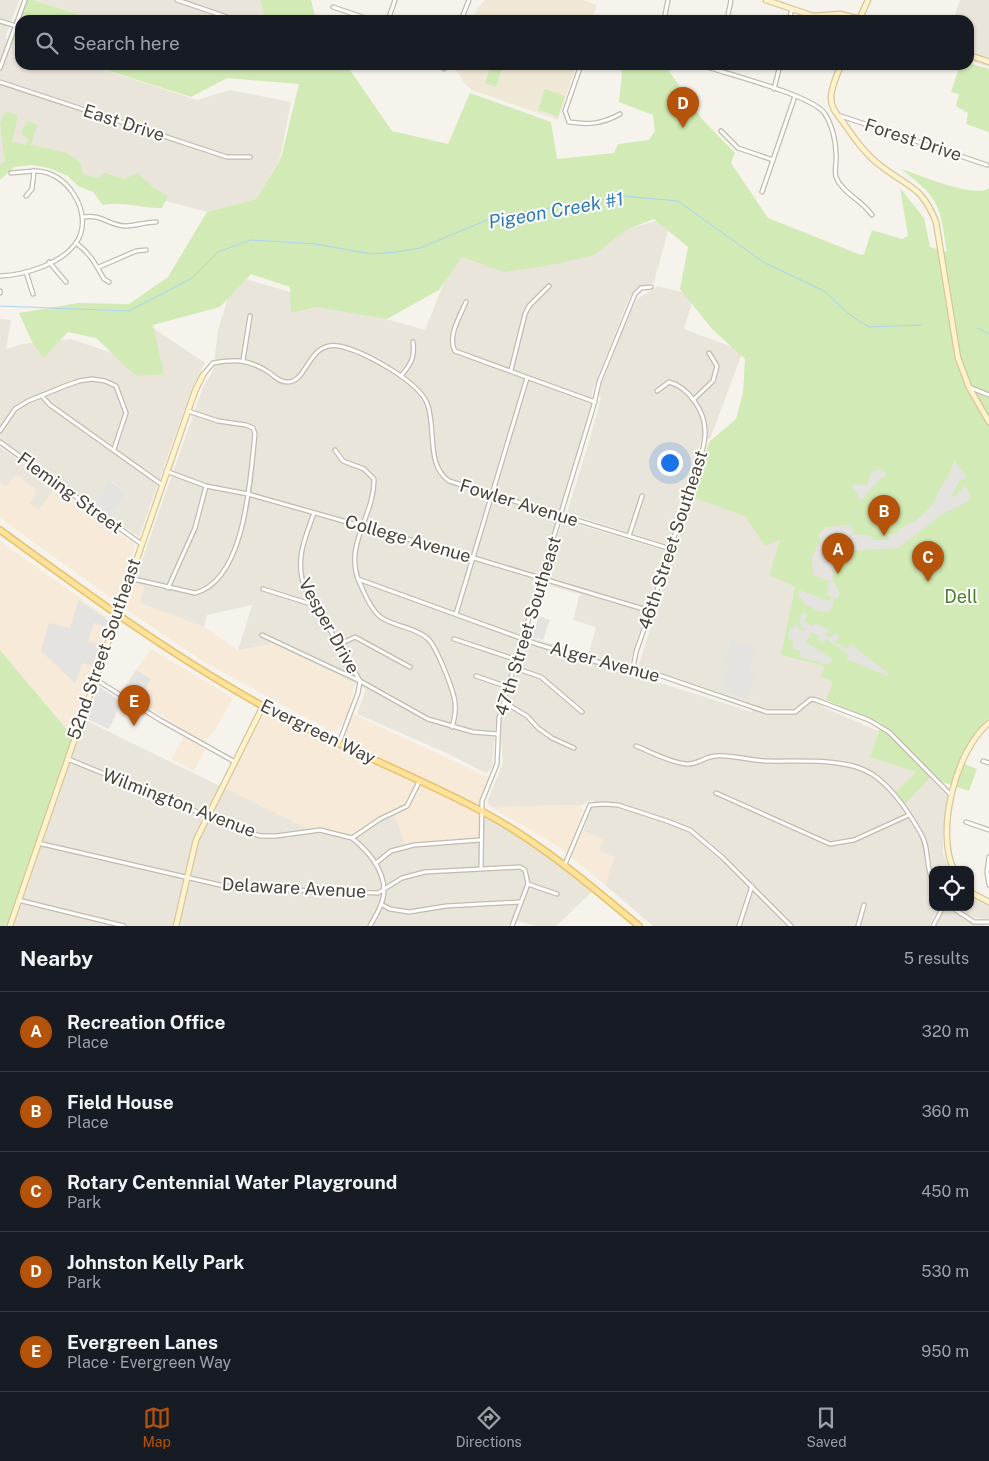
<!DOCTYPE html>
<meta charset="utf-8">
<style>
body{margin:0;font-family:"Public Sans",sans-serif;background:#20242c;color:#f1f3f6}
.controls{position:absolute;right:15px;bottom:15px;display:grid;overflow:hidden;border-radius:10px;box-shadow:0 1px 4px #0004}
.controls button{width:45px;height:45px;display:grid;place-items:center;padding:0;border:0;border-bottom:1px solid #363941;background:#171b24;color:#f1f3f6;font:25px sans-serif}
.you{position:absolute;left:669px;top:462px;width:18px;height:18px;margin:-12px;border:4px solid #fff;border-radius:50%;background:#1a73e8;box-shadow:0 0 0 8px #1a73e833}
.badge{display:grid;place-items:center;width:32px;height:32px;border-radius:50%;background:#b45309;color:#fff;font-size:16px;font-weight:700}
.pin{position:absolute;translate:-50% -41px;filter:drop-shadow(0 1px 2px #0008)}
.pin::after{content:'';position:absolute;top:26px;width:18px;height:15px;background:inherit;clip-path:polygon(0 0,100% 0,50% 100%)}
.list{margin:0;padding:0;list-style:none}
h2{display:flex;justify-content:space-between;align-items:center;height:65px;margin:0;padding:0 20px;font-size:21px}
h2 small{font-size:16px;font-weight:400;color:#9ea1a6}
.list li{display:grid;grid-template-columns:32px 1fr auto;gap:15px;align-items:center;box-sizing:border-box;height:80px;padding:0 20px;border-top:1px solid #363941}
.list b{display:block;font-size:19px;white-space:nowrap}
.list p{margin:0;font-size:16px;white-space:nowrap;color:#9ea1a6}
.list em{font-size:16px;font-style:normal;color:#9ea1a6}
.icon{flex:none;width:28px;height:28px;fill:none;stroke:currentColor;stroke-width:2;stroke-linecap:round;stroke-linejoin:round}
.map{position:relative;flex:none;width:989px;height:926px;overflow:hidden}
.search{position:absolute;background:#171b24;box-shadow:0 1px 4px #0004;left:15px;right:15px;top:15px;height:55px;display:flex;align-items:center;gap:12px;box-sizing:border-box;padding:0 18px;border-radius:15px;color:#9ea1a6;font-size:19px}
.sheet{height:465px;background:#171b24}
nav{display:flex;justify-content:space-around;align-items:center;box-sizing:border-box;height:70px;border-top:1px solid #363941;background:#171b24;font-size:14px;color:#9ea1a6}
nav a{display:grid;justify-items:center;gap:2px}
nav .on{color:#b45309}
.map>svg:first-child{display:block}
</style>
<div class="map">
<svg width="989" height="926" viewBox="0 0 989 926">
<rect width="100%" height="100%" fill="#f6f3ec"/>
<!-- residential -->
<g fill="#eae5da">
<polygon points="0,0 19,0 5,38 20,43 20,65 88,65 197,100 230,90 291,102 280,158 256,199 207,212 81,178 17,150 0,169"/>
<polygon points="36,0 268,0 264,20 95,20"/>
<polygon points="960,0 989,0 989,67 969,60 969,20 953,20"/>
<polygon points="672,216 654,282 636,288 629,298 592,392 591,406 496,723 492,767 488,772 485,773 449,754 357,714 366,689 273,644 238,650 252,605 207,615 204,627 139,603 144,586 134,583 203,387 213,371 218,330 235,276 425,330 457,250 505,266"/>
<polygon points="658,286 694,295 684,329 743,351 710,439 702,437 669,545 567,513 591,435 601,397 598,394 623,330 637,299"/>
<polygon points="0,319 11,320 6,349 22,344 71,339 135,361 149,325 205,363 191,391 139,537 109,517 127,493 111,481 93,505 0,439"/>
<polygon points="0,447 56,487 39,510 29,504 37,491 16,475 6,487 0,483"/>
<polygon points="692,497 784,529 769,575 795,587 781,655 824,666 834,682 823,707 878,731 870,757 916,772 904,804 930,778 948,797 943,831 943,852 949,870 933,870 933,907 938,907 929,926 653,926 605,885 614,857 599,851 603,839 583,832 593,800 581,805 491,807 487,802 503,763 500,726 528,637 589,654 596,627 573,620 580,594 543,584 563,520 666,551 629,665 629,673 752,712 754,704 643,667 639,664"/>
<polygon points="81,718 222,787 320,830 352,838 395,813 480,822 481,811 525,837 595,889 556,926 535,926 515,920 512,926 10,926"/>
<polygon points="970,895 989,905 989,919 970,917 957,907 970,907"/>
<polygon points="946,908 973,924 989,926 936,926"/>
</g>
<!-- commercial -->
<g fill="#f7ead8">
<polygon points="16,475 37,491 29,503 39,510 56,487 134,544 135,547 117,597 110,597 0,518 0,483 6,487"/>
<polygon points="0,541 105,616 108,624 71,734 0,650"/>
<polygon points="134,583 144,586 140,603 204,627 238,650 273,644 354,684 348,713 340,728 333,732 204,662 126,609"/>
<polygon points="151,649 233,698 214,732 206,739 204,751 194,771 171,759 187,732 122,690"/>
<polygon points="263,706 339,742 351,713 492,779 482,801 480,840 406,847 394,814 352,838 336,832 312,831 222,787"/>
<polygon points="581,805 583,811 576,829 604,839 599,851 614,856 605,885 559,847 491,807"/>
</g>
<!-- education -->
<g fill="#efe8d6">
<polygon points="485,0 583,0 597,5 592,20 473,20 477,9"/>
<polygon points="458,65 576,65 558,120 472,90 465,84 456,70"/>
</g>
<!-- green -->
<g fill="#d2eab5">
<polygon points="25,0 34,0 96,20 20,20 20,43 10,40"/>
<polygon points="260,0 311,0 316,20 261,20 264,15"/>
<polygon points="969,63 989,69 989,132 966,124 968,113 956,106 959,94 951,92 960,65 969,65"/>
<path d="M90,65h254l8,8 40,58 56,13 22,-51 81,29 6,37 57,-6 4,-9 31,-4 6,-9 -2,-16 -34,-13 3,-29 -3,-8h46l37,54 33,34 -4,10 37,55 93,37 3,-1 8,-24 30,9 6,-3 -8,-48 24,30 6,29 17,5c-7,-47 -7,-53 -46,-83 18,6 75,30 88,19v530c-12,9 -24,28 -30,44l18,7 -8,22 -39,-13 -25,26 -10,-11 21,-21 -46,-15 11,-34 -55,-23 7,-18 -12,-5 3,-11 -43,-11 14,-68 -26,-12 11,-35 -15,6 -20,-30 -53,-19 17,-55 27,-23 7,-26 2,-34 -33,-30 -32,-40 8,-42 -34,-28 -28,11 -32,25 -37,9 -53,8 -42,-15 -23,33 -52,29 -71,-12 -25,6 -1,-26 -39,-13 -31,33 -67,18 11,49 -28,2 -40,-38 -28,-6 -24,26 -12,-16 -13,-29 59,-10 51,1 39,-27 39,-65 49,-13 25,-41 18,-74 -72,-6 -36,19z"/>
<polygon points="491,65 502,67 496,87 485,83"/>
<polygon points="545,89 565,96 558,117 538,110"/>
<path d="M6,111l12,5 -6,26 14,3 3,-6 -8,-5 6,-14 10,5 -6,20 36,8 13,9 3,12 16,4 6,-5 19,6 14,-6 15,14 15,9 -6,12c-20,1 -38,-7 -59,-3l-10,-13 -15,-6 -10,-10 -19,-8 -17,-3 -18,2 -14,13v-15l5,-4 -5,-38z"/>
<polygon points="0,650 74,738 10,926 0,926"/>
</g>
<!-- parking -->
<g fill="#e5e3e0">
<polygon points="954,460 967,477 960,480 951,496 954,497 965,486 971,494 967,502 937,517 929,525 898,548 848,551 845,545 842,546 838,568 835,568 832,577 840,594 837,599 834,598 832,608 829,611 820,612 805,604 798,594 799,590 828,601 831,599 831,596 827,595 829,581 813,575 814,569 812,565 812,557 821,539 818,536 825,527 847,525 852,526 853,534 872,536 872,540 888,540 889,535 898,533 899,529 918,519 934,503 940,488 950,474"/>
<polygon points="878,469 887,473 882,479 881,478 862,499 858,499 858,494 852,487 854,484 868,485 870,473"/>
<polygon points="110,481 127,493 109,517 93,505"/>
<polygon points="79,600 108,620 106,626 94,623 88,641 100,644 92,666 83,663 75,683 41,651 49,623 70,628"/>
<polygon points="802,612 807,614 804,622 813,626 814,623 829,630 826,636 830,638 835,633 840,636 835,642 847,649 851,644 888,673 887,676 850,660 846,663 848,657 845,652 826,639 823,643 817,640 819,636 811,632 806,642 832,659 829,665 799,657 800,651 792,648 793,640 788,639 790,628 794,629 795,623 801,630 806,631 799,623"/>
<polygon points="539,616 550,620 543,640 532,637"/>
<polygon points="732,639 757,648 749,670 755,673 747,699 721,690 730,665 723,662"/>
<polygon points="136,670 151,679 139,699 124,689"/>
<polygon points="100,687 121,702 109,729 87,719 97,689"/>
</g>
<g fill="none" stroke-linecap="round" stroke-linejoin="round">
<!-- stream -->
<g stroke="#a9d4f2" stroke-width="1">
<polyline points="0,306 129,311 192,278 218,252 251,240 316,244 371,254 397,252 420,248 494,217 623,196 678,201 763,262 824,291 850,315 869,327 921,325"/>
<polyline points="977,328 989,334"/>
</g>
<!-- street casing -->
<g stroke="#c2bbae" stroke-width="5.5">
<g id="street">
<polyline points="177,0 236,20"/>
<polyline points="333,7 371,20"/>
<polyline points="388,20 395,0"/>
<polyline points="461,20 469,0"/>
<polyline points="664,20 668,0"/>
<polyline points="727,20 731,0"/>
<polyline points="789,20 792,9"/>
<polyline points="0,21 16,26"/>
<path d="M581,65l-16,46 4,11c20,3 33,2 51,-8"/>
<path d="M701,65c25,9 112,30 124,49 7,11 11,27 11,40 1,7 -2,17 0,23 6,16 26,23 36,38"/>
<polyline points="0,68 25,0"/>
<polyline points="444,69 445,65"/>
<polyline points="0,82 227,157 250,157"/>
<polyline points="774,89 780,65"/>
<polyline points="838,115 987,165"/>
<polyline points="721,131 738,148 773,160"/>
<polyline points="11,173 34,171"/>
<polyline points="762,192 795,96"/>
<path d="M83,217c20,-3 24,8 42,9 10,0 21,-4 31,-4"/>
<path d="M76,243c14,10 20,22 28,36l5,3"/>
<polyline points="49,262 66,282"/>
<polyline points="99,267 136,251 146,250"/>
<polyline points="26,272 33,294"/>
<path d="M0,276c25,-1 61,-12 76,-33 20,-29 -10,-74 -42,-72l-2,18 -6,7"/>
<polyline points="0,291 0,293"/>
<path d="M466,302c-6,14 -19,35 -11,49l140,51"/>
<polyline points="243,360 250,316"/>
<polyline points="511,370 525,314 529,306 549,286"/>
<path d="M203,375l10,-12c22,-4 34,-4 54,8 7,4 11,11 20,11 21,1 20,-41 52,-36 24,5 78,34 88,57 10,25 -2,61 22,78l222,68"/>
<path d="M401,376c10,-12 14,-18 12,-34"/>
<polyline points="969,387 989,395"/>
<polyline points="42,396 50,405 161,484"/>
<polyline points="693,400 713,381 717,366 709,353"/>
<polyline points="0,431 15,409 28,401 65,386 79,381 92,379 105,381 116,386 126,413 114,449"/>
<polyline points="0,442 140,543"/>
<path d="M335,450l8,11 21,8 10,10c1,35 -29,64 -16,100 5,11 13,32 24,39 14,9 32,9 45,20 9,7 24,47 27,59 3,10 1,20 -2,30"/>
<polyline points="166,471 206,486 248,494 474,558 650,611"/>
<path d="M314,513c-9,25 -19,46 -10,73l56,95 68,38 45,13 25,2"/>
<polyline points="629,536 642,496"/>
<path d="M129,578l66,15c51,-13 55,-115 60,-159l-2,-6 -7,-3 -28,-4 -30,-10"/>
<polyline points="358,579 537,644 604,664 641,669 767,712 795,712 811,699 816,700 869,720 889,732 951,795"/>
<polyline points="168,588 195,528 206,486"/>
<polyline points="263,589 314,605"/>
<polyline points="456,614 527,378"/>
<polyline points="262,635 360,681 358,693 339,743"/>
<polyline points="454,639 517,660"/>
<polyline points="338,645 355,637 410,667"/>
<polyline points="515,668 541,677 582,712"/>
<path d="M633,668l3,-16c19,-53 36,-108 53,-162 5,-16 17,-42 16,-59 0,-19 -16,-44 -36,-49l-12,9"/>
<polyline points="476,676 508,687"/>
<polyline points="95,679 160,720 235,762"/>
<polyline points="504,702 527,716 538,728 552,738 574,748"/>
<path d="M636,746c15,6 33,16 50,18 11,1 18,-7 29,-8 16,-2 35,5 52,5 30,1 79,-4 105,13 20,13 36,37 48,58 10,16 5,34 13,50"/>
<polyline points="68,759 246,832 261,836 276,836 320,830 352,838 380,819 407,806 419,782"/>
<polyline points="983,761 989,763"/>
<polyline points="716,793 830,844 854,840 909,815"/>
<polyline points="966,822 989,830"/>
<path d="M352,838c15,12 32,31 32,52 0,13 -8,25 -14,36"/>
<polyline points="38,843 233,888 378,893 402,878 425,872 520,867 525,870 528,884 512,926"/>
<polyline points="989,857 987,872 989,885"/>
<polyline points="376,863 391,851 414,845 480,840"/>
<polyline points="565,864 590,805 605,804 618,805 667,821 690,830 722,857 791,926"/>
<polyline points="481,868 482,801 497,764 499,718 508,687 593,408 599,382 635,294 641,288 651,287"/>
<polyline points="528,884 557,894"/>
<polyline points="18,900 124,926"/>
<polyline points="381,904 390,909 409,912 446,906 520,902"/>
<polyline points="951,907 974,922 989,922"/>
<polyline points="739,926 752,886"/>
<polyline points="858,926 864,905"/>
<polyline points="933,926 943,907"/>
</g>
</g>
<!-- secondary casing -->
<g stroke="#d6c79b" stroke-width="7">
<g id="secondary">
<polyline points="766,0 813,16 840,14 864,20"/>
<polyline points="859,20 868,0"/>
<polyline points="969,55 989,62"/>
<path d="M841,65c-4,10 -10,22 -10,33 0,10 6,16 12,24 11,16 22,32 38,44 27,21 41,20 55,56l22,136 11,29 20,35"/>
<path d="M954,870c-19,-38 2,-121 35,-147"/>
<polyline points="970,892 989,902"/>
<polyline points="10,926 195,391 203,375"/>
<polyline points="176,926 196,840 263,706"/>
</g>
</g>
<!-- primary casing -->
<g stroke="#e6c16a" stroke-width="8">
<path id="primary" d="M0,530c85,62 169,124 261,175 73,40 152,69 226,109 56,31 103,71 152,112"/>
</g>
<!-- street -->
<use href="#street" stroke="#fff" stroke-width="3"/>
<!-- secondary -->
<use href="#secondary" stroke="#fff3cd" stroke-width="4.5"/>
<!-- primary -->
<use href="#primary" stroke="#ffe39c" stroke-width="5"/>
</g>
<g text-anchor="middle" stroke-width="4" stroke-linejoin="round" paint-order="stroke">
<!-- street labels -->
<g font-size="18" fill="#4b4439" stroke="#fff">
<text transform="translate(124 123) rotate(18)" y="6">East Drive</text>
<text transform="translate(913 140) rotate(18)" y="6">Forest Drive</text>
<text transform="translate(70 493) rotate(36)" y="6">Fleming Street</text>
<text transform="translate(519 503) rotate(17)" y="6">Fowler Avenue</text>
<text transform="translate(408 539) rotate(16)" y="6">College Avenue</text>
<text transform="translate(673 540) rotate(-72)" y="6">46th Street Southeast</text>
<text transform="translate(329 626) rotate(61)" y="6">Vesper Drive</text>
<text transform="translate(528 626) rotate(-73)" y="6">47th Street Southeast</text>
<text transform="translate(104 649) rotate(-71)" y="6">52nd Street Southeast</text>
<text transform="translate(605 662) rotate(15)" y="6">Alger Avenue</text>
<text transform="translate(318 732) rotate(26)" y="6">Evergreen Way</text>
<text transform="translate(179 803) rotate(21)" y="6">Wilmington Avenue</text>
<text transform="translate(294 888) rotate(3)" y="6">Delaware Avenue</text>
</g>
<!-- park labels -->
<g font-size="18" fill="#4a7f2a" stroke="#fff">
<text x="961" y="603">Dell</text>
</g>
<!-- water labels -->
<g font-size="19" font-style="italic" fill="#2e7ab2" stroke="#fff">
<text transform="translate(556 210) rotate(-10)" y="7">Pigeon Creek #1</text>
</g>
</g>
</svg>
<div class="controls">
<button><svg class="icon" aria-label="locate" viewBox="0 0 24 24"><circle cx="12" cy="12" r="6"/><path d="M12 2v4M12 18v4M2 12h4M18 12h4"/></svg></button>
</div>
<div class="you"></div>
<div class="pin badge" style="left:838px;top:574px">A</div>
<div class="pin badge" style="left:884px;top:536px">B</div>
<div class="pin badge" style="left:928px;top:582px">C</div>
<div class="pin badge" style="left:683px;top:128px">D</div>
<div class="pin badge" style="left:134px;top:726px">E</div>
<div class="search"><svg class="icon" aria-label="search" viewBox="0 0 24 24"><circle cx="10" cy="10" r="6"/><path d="M15 15l6 6"/></svg>Search here</div>
</div>
<section class="sheet">
<h2>Nearby<small>5 results</small></h2>
<ul class="list">
<li><span class="badge">A</span><div><b>Recreation Office</b><p>Place</p></div><em>320 m</em></li>
<li><span class="badge">B</span><div><b>Field House</b><p>Place</p></div><em>360 m</em></li>
<li><span class="badge">C</span><div><b>Rotary Centennial Water Playground</b><p>Park</p></div><em>450 m</em></li>
<li><span class="badge">D</span><div><b>Johnston Kelly Park</b><p>Park</p></div><em>530 m</em></li>
<li><span class="badge">E</span><div><b>Evergreen Lanes</b><p>Place · Evergreen Way</p></div><em>950 m</em></li>
</ul>
</section>
<nav>
<a class="on"><svg class="icon" aria-label="map" viewBox="0 0 24 24"><path d="M3 6l6-2 6 2 6-2v14l-6 2-6-2-6 2zM9 4v14M15 6v14"/></svg>Map</a>
<a><svg class="icon" aria-label="directions" viewBox="0 0 24 24"><path d="M12 3l9 9-9 9-9-9zM9 14v-3h6M13 9l2 2-2 2"/></svg>Directions</a>
<a><svg class="icon" aria-label="saved" viewBox="0 0 24 24"><path d="M7 4h10v16l-5-4-5 4z"/></svg>Saved</a>
</nav>
